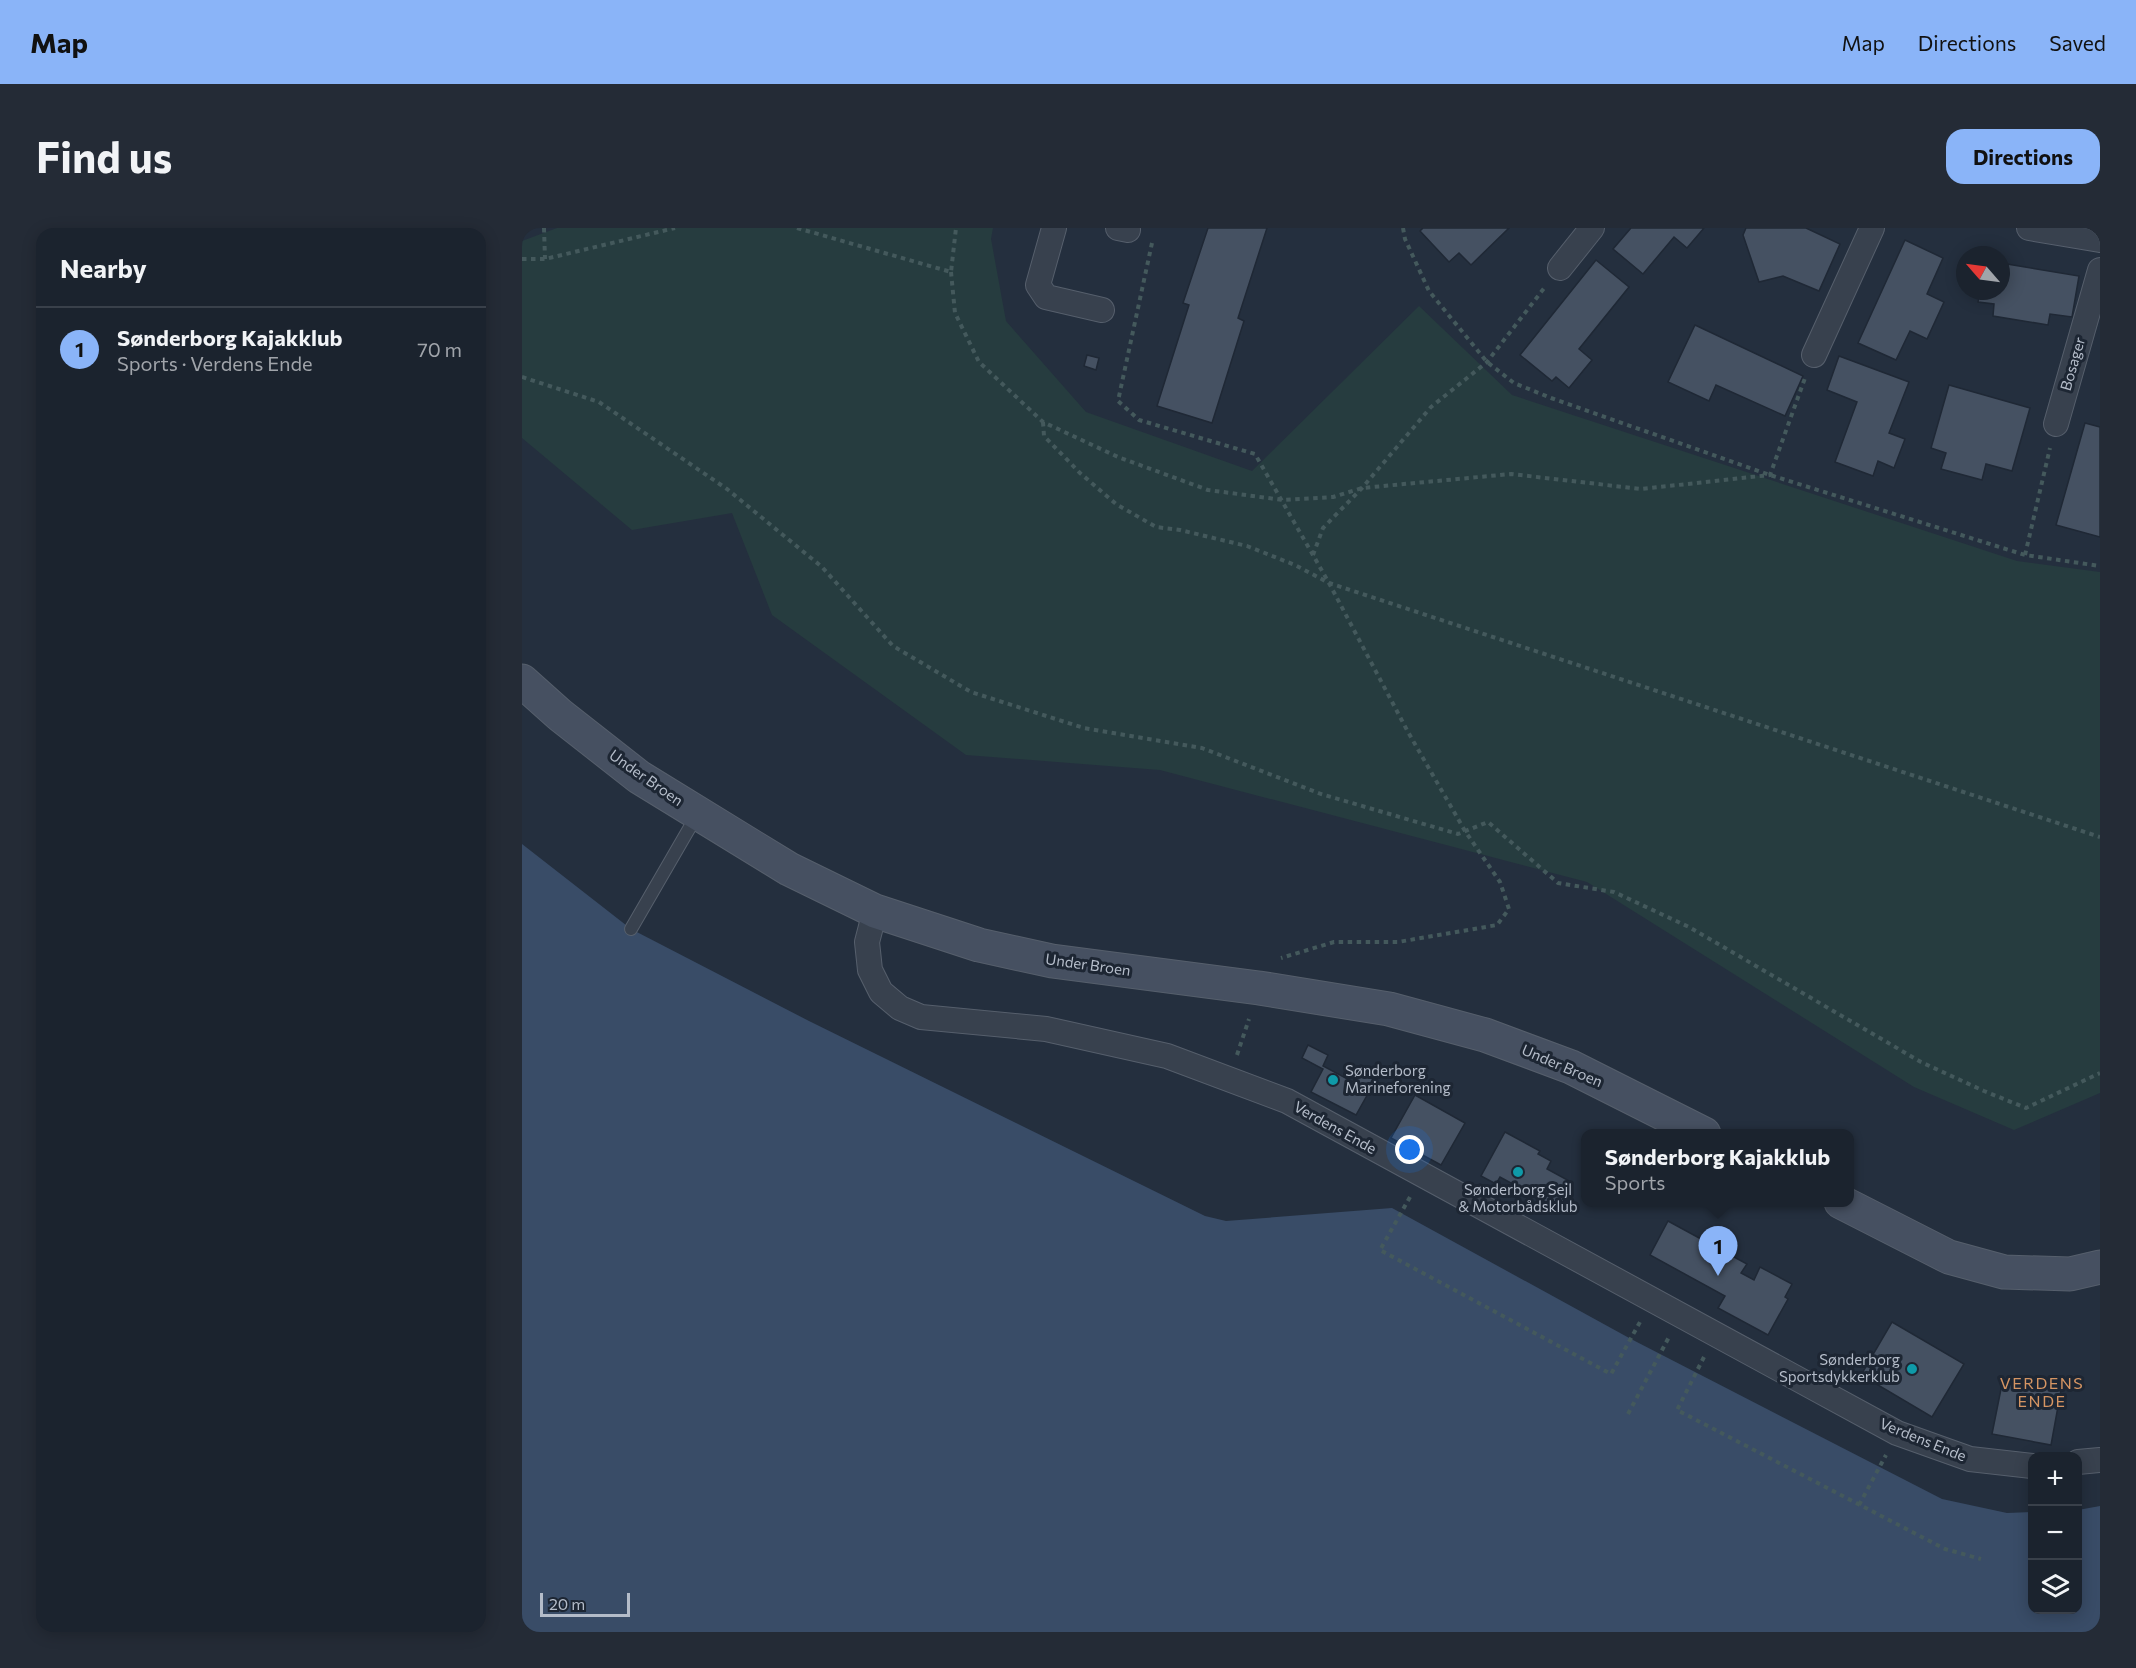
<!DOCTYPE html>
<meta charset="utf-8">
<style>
body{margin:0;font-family:Commissioner,sans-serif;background:#242b36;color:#f1f3f6}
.controls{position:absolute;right:18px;bottom:18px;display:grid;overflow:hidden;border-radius:12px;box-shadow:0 3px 15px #0003}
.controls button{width:54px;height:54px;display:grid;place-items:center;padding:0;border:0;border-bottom:2px solid #39404a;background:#1b232e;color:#f1f3f6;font:30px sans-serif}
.compass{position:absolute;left:1434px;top:18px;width:54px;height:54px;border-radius:50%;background:#1b232e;box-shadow:0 3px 15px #0003;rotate:298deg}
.scale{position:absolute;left:18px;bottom:15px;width:90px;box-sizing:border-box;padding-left:6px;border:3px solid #b4bcc9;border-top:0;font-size:16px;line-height:21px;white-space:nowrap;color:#b4bcc9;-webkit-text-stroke:4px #1d2633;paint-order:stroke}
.you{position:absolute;left:888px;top:922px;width:21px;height:21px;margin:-15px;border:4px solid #fff;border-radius:50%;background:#1a73e8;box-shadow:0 0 0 9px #1a73e833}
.badge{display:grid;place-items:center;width:39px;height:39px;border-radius:50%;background:#8ab4f8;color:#111;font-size:20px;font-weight:700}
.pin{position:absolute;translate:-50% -50px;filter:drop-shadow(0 2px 3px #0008)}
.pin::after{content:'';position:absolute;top:32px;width:21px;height:18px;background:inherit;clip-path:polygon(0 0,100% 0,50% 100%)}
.popup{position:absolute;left:1059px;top:901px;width:273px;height:78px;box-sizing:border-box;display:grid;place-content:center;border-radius:12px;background:#1b232e;filter:drop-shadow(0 2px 4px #0005);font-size:20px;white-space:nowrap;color:#a0a4aa}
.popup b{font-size:22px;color:#f1f3f6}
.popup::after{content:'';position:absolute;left:50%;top:100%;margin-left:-12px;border:12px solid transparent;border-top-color:#1b232e}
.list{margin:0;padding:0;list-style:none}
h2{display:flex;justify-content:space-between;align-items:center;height:78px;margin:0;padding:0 24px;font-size:26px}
h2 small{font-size:20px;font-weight:400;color:#a0a4aa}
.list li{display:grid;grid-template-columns:39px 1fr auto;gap:18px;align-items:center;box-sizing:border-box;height:84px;padding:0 24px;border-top:2px solid #39404a}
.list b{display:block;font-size:22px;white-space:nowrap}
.list p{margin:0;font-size:20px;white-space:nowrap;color:#a0a4aa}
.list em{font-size:20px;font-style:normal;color:#a0a4aa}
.icon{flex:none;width:33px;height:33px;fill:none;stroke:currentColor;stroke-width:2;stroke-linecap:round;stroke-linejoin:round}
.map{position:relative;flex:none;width:1578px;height:1404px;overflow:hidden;border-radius:18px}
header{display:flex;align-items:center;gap:36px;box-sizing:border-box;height:84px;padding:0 30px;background:#8ab4f8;color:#111}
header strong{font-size:28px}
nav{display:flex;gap:33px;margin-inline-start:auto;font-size:21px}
.intro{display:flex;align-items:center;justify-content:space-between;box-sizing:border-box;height:144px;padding:0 36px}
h1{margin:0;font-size:42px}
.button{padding:15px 27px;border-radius:18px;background:#8ab4f8;color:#111;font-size:21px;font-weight:700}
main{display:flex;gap:36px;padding:0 36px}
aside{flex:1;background:#1b232e;border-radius:18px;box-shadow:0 3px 15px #0003}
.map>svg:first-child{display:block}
</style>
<header>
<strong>Map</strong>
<nav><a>Map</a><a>Directions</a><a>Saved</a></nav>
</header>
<div class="intro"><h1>Find us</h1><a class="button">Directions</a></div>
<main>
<aside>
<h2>Nearby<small></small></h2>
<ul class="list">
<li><span class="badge">1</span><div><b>Sønderborg Kajakklub</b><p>Sports · Verdens Ende</p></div><em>70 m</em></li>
</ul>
</aside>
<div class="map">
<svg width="1578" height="1404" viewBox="0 0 1578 1404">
<rect width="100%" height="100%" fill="#242f3e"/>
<!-- green -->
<polygon fill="#263c3f" points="35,0 471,0 469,11 484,93 564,184 730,243 897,78 990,167 1495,333 1578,344 1578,865 1492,902 1392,859 1065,654 638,542 444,527 250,387 210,285 110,302 0,210 0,13"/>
<!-- water -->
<polygon fill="#394c67" points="0,616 109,701 287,793 683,988 704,993 870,980 1109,1111 1420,1271 1485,1285 1510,1284 1510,1382 1556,1382 1556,1282 1578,1278 1578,1404 0,1404"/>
<!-- building -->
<g fill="#455162" stroke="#1f2835" stroke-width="1.5">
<polygon points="686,0 745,0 716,90 722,93 690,195 635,178 667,77 661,75"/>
<polygon points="901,0 987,0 949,37 937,25 927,34 898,3"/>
<polygon points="1109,0 1182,0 1165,20 1152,9 1121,46 1091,21"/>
<polygon points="1224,0 1284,0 1318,16 1297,63 1261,48 1237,54 1221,7"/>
<polygon points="1383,12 1421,30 1405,66 1422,74 1405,111 1388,103 1374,132 1336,115"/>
<polygon points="1074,32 1107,59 1057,121 1070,132 1047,160 1034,149 1030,153 998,127"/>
<polygon points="1479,35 1557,48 1550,89 1528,86 1526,97 1471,88 1472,76 1456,74 1458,63 1479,63"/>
<polygon points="1173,97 1281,148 1263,188 1194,157 1187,173 1146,154"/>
<polygon points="565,127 577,130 574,142 562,138"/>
<polygon points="1317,128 1387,154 1367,205 1383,211 1372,240 1356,233 1351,248 1313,234 1335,174 1305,162"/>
<polygon points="1427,157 1508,180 1490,243 1464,236 1460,252 1419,241 1424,225 1409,220"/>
<polygon points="1563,195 1578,199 1578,309 1534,297"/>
<polygon points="786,817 806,827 801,838 831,854 836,843 851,851 845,861 848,862 834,887 789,864 801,841 780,830"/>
<polygon points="893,867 943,895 919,937 869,910"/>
<polygon points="983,904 1018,923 1016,926 1029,933 1025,941 1051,955 1037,981 978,949 974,956 959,948"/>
<polygon points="1146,993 1225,1036 1219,1045 1232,1052 1238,1039 1270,1056 1263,1069 1266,1071 1246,1107 1196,1080 1203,1068 1128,1027"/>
<polygon points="1370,1094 1442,1136 1410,1189 1339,1147"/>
<polygon points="1481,1151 1539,1162 1529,1217 1470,1206"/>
</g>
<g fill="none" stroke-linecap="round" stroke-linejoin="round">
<!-- lane casing -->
<g stroke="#565f6c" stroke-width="14">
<polyline id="lane" points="109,701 175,587"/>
</g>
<!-- street casing -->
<g stroke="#565f6c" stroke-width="26">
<g id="street">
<polyline points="532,0 516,57 524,69 580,82"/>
<polyline points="596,0 606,2"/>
<polyline points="1507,0 1578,12"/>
<polyline points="1038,40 1070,0"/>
<polyline points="1292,127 1350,0"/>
<polyline points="1534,196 1578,42"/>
<polyline points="353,683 345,714 348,742 359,764 378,780 399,789 524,801 645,828 765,873 1375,1205 1448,1231 1510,1238"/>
<polyline points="1556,1234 1578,1232"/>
</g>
</g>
<!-- secondary casing -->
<g stroke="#565f6c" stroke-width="35">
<g id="secondary">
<polyline points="0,453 38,487 117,549 267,641 353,683 457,717 530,733 737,760 867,781 963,807 1049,839 1182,906"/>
<polyline points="1319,974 1427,1029 1482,1044 1548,1046 1578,1039"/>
</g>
</g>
<!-- path -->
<g stroke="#44595c" stroke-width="4" stroke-dasharray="4.5 4.5" stroke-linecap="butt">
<polyline points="22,0 23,31"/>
<polyline points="275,0 429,44 434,0"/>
<polyline points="881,0 883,11 907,63 965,134 992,155 1029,170 1248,247 1503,327 1578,338"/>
<polyline points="630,15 596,173 617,192 733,226 807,355 886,504 943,603 978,654 987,681 975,697 876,714 812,714 759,730"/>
<polyline points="0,31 23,31 153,0"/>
<polyline points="429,44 433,85 457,134 521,194 596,229 686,262 761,272 811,269 840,260 989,246 1119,261 1248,247 1283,150"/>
<polyline points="0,149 77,174 205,261 300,339 371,418 449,464 562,500 680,520 799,566 936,606 966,594 1036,655 1092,664 1167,699 1399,834 1462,863 1504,880 1578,845"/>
<polyline points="521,194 522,208 558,245 594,276 634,299 658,302 725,318 773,337 807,355 1578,609"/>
<polyline points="791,327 801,300 840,260 909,179 965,134 1023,59"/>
<polyline points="1503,327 1528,220"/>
<polyline points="715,827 727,791"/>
<polyline points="888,969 858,1022 1089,1146 1118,1094"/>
<polyline points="1182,1129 1155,1182 1423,1321 1459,1331"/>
<polyline points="1106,1186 1147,1109"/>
<polyline points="1337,1277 1364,1227"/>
</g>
<!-- lane -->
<use href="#lane" stroke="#38414e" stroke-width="12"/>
<!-- street -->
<use href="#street" stroke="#38414e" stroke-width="24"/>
<!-- secondary -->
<use href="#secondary" stroke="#465061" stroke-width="33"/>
</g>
<!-- markers -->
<g fill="#0f9aa8" stroke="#1d2633" stroke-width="2">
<circle cx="811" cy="852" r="6"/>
<circle cx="996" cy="944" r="6"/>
<circle cx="1390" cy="1141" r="6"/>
</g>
<g text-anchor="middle" stroke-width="6" stroke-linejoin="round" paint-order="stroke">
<!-- street labels -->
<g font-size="15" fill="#b4bcc9" stroke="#1d2633">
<text transform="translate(1551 136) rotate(-74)" y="5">Bosager</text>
<text transform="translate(124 550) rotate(35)" y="5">Under Broen</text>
<text transform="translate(566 737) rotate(8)" y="5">Under Broen</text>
<text transform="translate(1040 838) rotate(23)" y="5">Under Broen</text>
<text transform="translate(813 900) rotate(29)" y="5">Verdens Ende</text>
<text transform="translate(1401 1212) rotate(22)" y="5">Verdens Ende</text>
</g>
<!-- poi labels -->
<g font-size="15" fill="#b4bcc9" stroke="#1d2633" text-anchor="start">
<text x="823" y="848">Sønderborg<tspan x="823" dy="17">Marineforening</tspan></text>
<text x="996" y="967" text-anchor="middle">Sønderborg Sejl<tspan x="996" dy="17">&amp; Motorbådsklub</tspan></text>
<text x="1378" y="1137" text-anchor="end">Sønderborg<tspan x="1378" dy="17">Sportsdykkerklub</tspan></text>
</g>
<!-- neighbourhood labels -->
<g font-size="16" letter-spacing="1.5" fill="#d59563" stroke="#1d2633">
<text x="1520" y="1161">VERDENS<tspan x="1520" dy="18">ENDE</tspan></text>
</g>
</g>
</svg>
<div class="controls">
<button>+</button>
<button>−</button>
<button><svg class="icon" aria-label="layers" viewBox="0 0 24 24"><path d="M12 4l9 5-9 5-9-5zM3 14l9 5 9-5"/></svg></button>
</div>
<svg class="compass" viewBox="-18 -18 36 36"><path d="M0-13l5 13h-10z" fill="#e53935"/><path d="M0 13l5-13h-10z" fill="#a0a4aa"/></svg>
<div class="scale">20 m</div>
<div class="you"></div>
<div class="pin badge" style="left:1196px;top:1048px">1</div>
<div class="popup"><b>Sønderborg Kajakklub</b>Sports</div>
</div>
</main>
